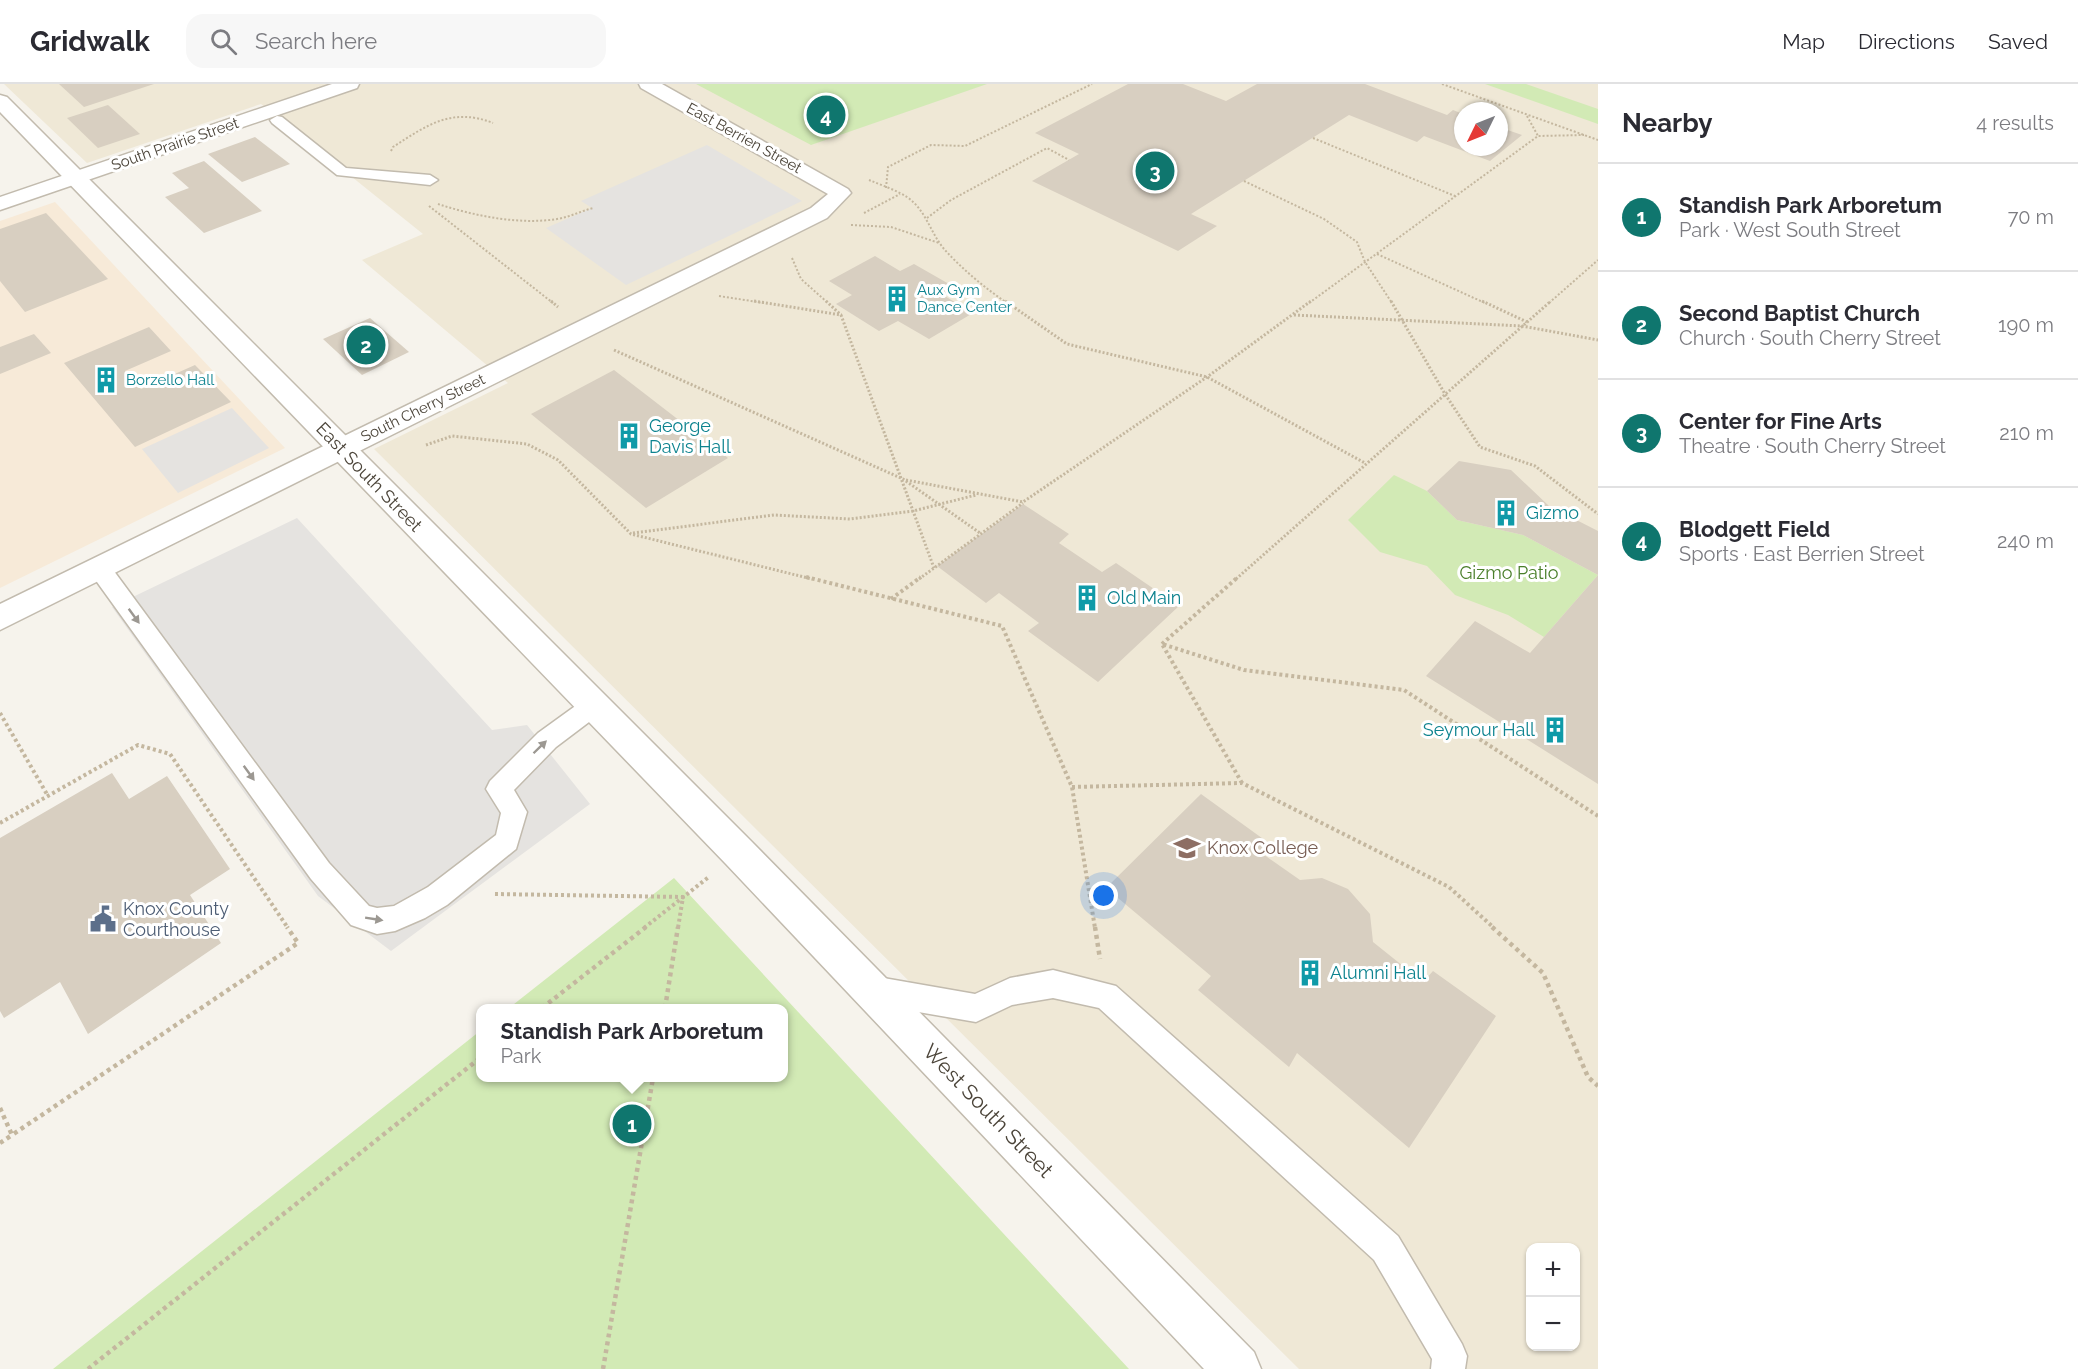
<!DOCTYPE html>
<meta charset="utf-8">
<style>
body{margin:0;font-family:Raleway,sans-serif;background:#f7f7f7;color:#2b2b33}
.controls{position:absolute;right:18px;bottom:18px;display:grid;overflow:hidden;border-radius:12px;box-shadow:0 2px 4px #0004}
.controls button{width:54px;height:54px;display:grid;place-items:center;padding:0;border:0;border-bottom:2px solid #e1e1e2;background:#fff;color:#2b2b33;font:30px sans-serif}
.compass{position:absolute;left:1454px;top:18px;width:54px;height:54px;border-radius:50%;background:#fff;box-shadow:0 2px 4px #0004;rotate:227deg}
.you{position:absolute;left:1104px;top:812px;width:21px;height:21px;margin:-15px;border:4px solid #fff;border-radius:50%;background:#1a73e8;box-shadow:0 0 0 9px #1a73e833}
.badge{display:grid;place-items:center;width:39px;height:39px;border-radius:50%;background:#0f766e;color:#fff;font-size:20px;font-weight:700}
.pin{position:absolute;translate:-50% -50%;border:3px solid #fff;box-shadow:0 2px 6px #0006}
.popup{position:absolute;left:476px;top:920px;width:312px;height:78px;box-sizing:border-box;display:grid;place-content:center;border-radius:12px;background:#fff;filter:drop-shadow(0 2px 4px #0005);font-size:20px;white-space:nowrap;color:#7c7c81}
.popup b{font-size:22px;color:#2b2b33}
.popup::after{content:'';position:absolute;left:50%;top:100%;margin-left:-12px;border:12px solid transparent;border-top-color:#fff}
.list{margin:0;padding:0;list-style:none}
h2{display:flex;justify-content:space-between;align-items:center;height:78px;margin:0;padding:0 24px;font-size:26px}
h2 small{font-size:20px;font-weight:400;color:#7c7c81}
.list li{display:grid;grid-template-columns:39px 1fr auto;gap:18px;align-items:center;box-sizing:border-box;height:108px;padding:0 24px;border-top:2px solid #e1e1e2}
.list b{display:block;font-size:22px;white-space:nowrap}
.list p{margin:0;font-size:20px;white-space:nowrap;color:#7c7c81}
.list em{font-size:20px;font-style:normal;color:#7c7c81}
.icon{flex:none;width:33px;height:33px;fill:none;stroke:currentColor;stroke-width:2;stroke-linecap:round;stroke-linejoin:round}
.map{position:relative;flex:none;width:1598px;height:1285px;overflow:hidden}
header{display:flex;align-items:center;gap:36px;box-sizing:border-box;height:84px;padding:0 30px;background:#fff;border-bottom:2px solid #e1e1e2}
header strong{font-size:28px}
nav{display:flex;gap:33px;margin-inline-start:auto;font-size:21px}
.search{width:420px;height:54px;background:#f7f7f7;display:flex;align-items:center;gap:15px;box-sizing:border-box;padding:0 21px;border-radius:18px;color:#7c7c81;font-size:22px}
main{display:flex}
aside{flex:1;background:#fff}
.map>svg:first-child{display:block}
</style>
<header>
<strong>Gridwalk</strong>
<div class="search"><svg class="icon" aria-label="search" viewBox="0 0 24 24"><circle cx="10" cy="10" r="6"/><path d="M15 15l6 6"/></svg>Search here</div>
<nav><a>Map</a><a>Directions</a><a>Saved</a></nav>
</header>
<main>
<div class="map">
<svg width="1598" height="1285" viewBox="0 0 1598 1285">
<rect width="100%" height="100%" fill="#f6f3ec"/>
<!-- commercial -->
<polygon fill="#f7ead8" points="55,118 285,364 0,504 0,137"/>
<!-- education -->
<path fill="#efe8d6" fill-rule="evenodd" d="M4,0h1594v1285h-299l-925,-920 134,-66 -146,-123 61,-26 -162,-130 -174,59zM1463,27h36v36h-36zM1530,1164h46v98h-46z"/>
<!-- green -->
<g fill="#d2eab5">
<polygon points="696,0 987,0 811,61"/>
<polygon points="1485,0 1526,0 1598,25 1598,40"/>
<polygon points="1394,391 1427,407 1457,436 1523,451 1598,491 1544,553 1508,531 1455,511 1427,482 1380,468 1348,436"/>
<polygon points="674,794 1129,1285 53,1285 480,947 480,994 783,994 783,924 509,924"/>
</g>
<!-- parking -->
<g fill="#e5e3e0">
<polygon points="707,61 802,117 626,201 546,144 592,124 581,117"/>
<polygon points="232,324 269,364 178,409 142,365"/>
<polygon points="297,434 492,646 527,641 590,720 391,867 318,812 112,523"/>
</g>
<!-- building -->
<g fill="#d8cfc1">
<polygon points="59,0 154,0 84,23"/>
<polygon points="1128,0 1183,0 1226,17 1257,0 1365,0 1447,31 1453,26 1463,30 1463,63 1499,63 1499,43 1522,51 1490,77 1424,52 1417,58 1349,31 1191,130 1217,142 1178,167 1032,97 1079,70 1035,49"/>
<polygon points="108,21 140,50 98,64 67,34"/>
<polygon points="255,53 290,80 242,98 208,70"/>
<polygon points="204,77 262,127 204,149 165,113 189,104 172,89"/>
<polygon points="46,129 108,195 25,228 0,197 0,145"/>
<polygon points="875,172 900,187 914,180 956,204 943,211 973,229 929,255 898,237 879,247 836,220 852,211 829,197"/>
<polygon points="370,234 409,268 362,291 323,255"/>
<polygon points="149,243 171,267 125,287 141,305 195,281 231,318 135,363 64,279"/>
<polygon points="34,250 51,269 0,290 0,263"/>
<polygon points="614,286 728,374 646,424 531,330"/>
<polygon points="1459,377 1511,386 1549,422 1598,447 1598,700 1426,592 1475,537 1530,569 1598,491 1523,451 1457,436 1427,407"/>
<polygon points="1023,420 1069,450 1059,459 1102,488 1116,479 1179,522 1098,598 1028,547 1039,539 999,509 986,519 937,482"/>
<polygon points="112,689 129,715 167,692 230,785 190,811 221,859 88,950 60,898 4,934 0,927 0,754"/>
<polygon points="1201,710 1266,757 1260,768 1300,796 1322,794 1348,805 1370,830 1373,858 1423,898 1433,887 1496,932 1409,1064 1297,969 1289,983 1198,906 1211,892 1106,804"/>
</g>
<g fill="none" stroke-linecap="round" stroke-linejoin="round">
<!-- service casing -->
<g stroke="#c2bbae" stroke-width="3">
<g id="service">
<polygon points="277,32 282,33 346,84 430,91 438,96 430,101 337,91 272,39 270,36"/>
<polygon points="100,477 108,479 329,779 369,822 377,824 394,822 428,803 496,751 501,729 486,705 490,697 538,649 585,615 593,612 601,615 605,622 601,629 556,663 514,706 527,728 516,765 447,821 425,834 395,847 377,850 351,841 311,795 92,491 89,485 92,479"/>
<polygon points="1053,886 1116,902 1398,1152 1462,1260 1467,1272 1465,1285 1431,1285 1432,1275 1374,1176 1099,924 1053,914 1012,921 976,938 872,920 862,916 858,906 862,896 872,892 975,910 1010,894"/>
</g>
</g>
<!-- minor casing -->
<g stroke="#c2bbae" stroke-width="3">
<g id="minor">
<polygon points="332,0 359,0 357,4 0,126 0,113"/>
<polygon points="639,0 662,0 848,105 851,109 827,134 0,546 0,520 811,124 828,110 641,4"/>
</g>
</g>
<!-- tertiary casing -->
<g stroke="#c2bbae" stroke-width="3">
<polygon id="tertiary" points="0,11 7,13 752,758 1254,1268 1261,1285 1204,1285 726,780 0,28"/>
</g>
<!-- path-far3 -->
<g stroke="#c4b79f" stroke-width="2" stroke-dasharray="2 2" stroke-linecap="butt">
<polyline points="1442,0 1598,56"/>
<polyline points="1527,32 1538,52"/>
<polyline points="1313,54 1455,112"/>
<path d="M391,67l2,-4c34,-22 59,-40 100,-24"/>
<path d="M869,96c12,5 27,10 38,17 19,13 23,35 37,52 18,20 41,39 63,54"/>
<polyline points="1244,97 1324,135 1357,158 1365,178 1392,219"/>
<polyline points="886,104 888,83 931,61 965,62 1092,0"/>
<path d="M438,120c37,12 81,21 119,15 13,-2 24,-8 36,-11"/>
<polyline points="429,122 553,219"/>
<polyline points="864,129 900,110"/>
<polyline points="927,134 951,116 1047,64 1069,76"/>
<polyline points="851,141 891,143 939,159"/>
<polyline points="1377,170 1485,219"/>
<polyline points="792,174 801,195 828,219"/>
<polyline points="719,212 764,219"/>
<polyline points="1309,219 1538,52 1584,51"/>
<polyline points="1549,219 1598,176"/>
</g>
<!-- path-far2 -->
<g stroke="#c4b79f" stroke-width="3" stroke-dasharray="2 2" stroke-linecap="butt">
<polyline points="551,217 558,223"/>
<polyline points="754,217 841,231 934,484"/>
<polyline points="826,217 841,231"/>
<polyline points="1005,217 1067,260 1207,293 1365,379"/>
<polyline points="1391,217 1445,310 1480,363 1535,382 1598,430"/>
<polyline points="1482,217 1527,238"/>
<polyline points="1294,231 1522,242 1598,256"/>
<polyline points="614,266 903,395 980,449"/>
<polyline points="426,361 452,352 527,360 558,376 631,450 812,495"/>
<polyline points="906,396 1023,418 1207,293 1311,217"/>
<polyline points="633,449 774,431 850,435 913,427 976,411"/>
<polyline points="919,495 1023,419"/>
<polyline points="1236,495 1551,217"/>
</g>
<!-- path-far1 -->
<g stroke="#c4b79f" stroke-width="4" stroke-dasharray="3 3" stroke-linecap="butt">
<polyline points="806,493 1002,542 1072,703 1095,844"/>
<polyline points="891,515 921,493"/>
<polyline points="1162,560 1238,493"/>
<polyline points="0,629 48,712"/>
<polyline points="1242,699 1162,560 1244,586 1404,606 1598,732"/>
<polyline points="1072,703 1242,699 1449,803 1494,844"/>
<polyline points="0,739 138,661 170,670 288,844"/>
<polyline points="495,810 683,813 678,844"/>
<polyline points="644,844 710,792"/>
</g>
<!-- path -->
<g stroke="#c4b79f" stroke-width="4.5" stroke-dasharray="4 4" stroke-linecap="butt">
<polyline points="1095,843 1100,875"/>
<polyline points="1492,843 1543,889 1588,993 1598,1002"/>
<polyline points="542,924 646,843"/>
<polyline points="665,924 678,843"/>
<polyline points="0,1024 12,1051 298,859 287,843"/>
<polyline points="0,1059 12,1051"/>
<polyline points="88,1285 480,974"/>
<polyline points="603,1285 653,994"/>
</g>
<!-- service -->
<use href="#service" fill="#fff" fill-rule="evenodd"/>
<!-- minor -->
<use href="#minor" fill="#fff" fill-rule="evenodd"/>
<!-- tertiary -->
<use href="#tertiary" fill="#fff" fill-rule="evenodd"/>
</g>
<!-- one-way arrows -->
<defs><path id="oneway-solid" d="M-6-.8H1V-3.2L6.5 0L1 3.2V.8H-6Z" transform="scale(1.5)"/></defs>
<g fill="#9c9892">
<use href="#oneway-solid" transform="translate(134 532) rotate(54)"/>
<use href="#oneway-solid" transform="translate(540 663) rotate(-44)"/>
<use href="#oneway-solid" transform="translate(249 689) rotate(54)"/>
<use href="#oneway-solid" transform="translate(374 835) rotate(9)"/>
</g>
<!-- icons -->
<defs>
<g id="building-bare" transform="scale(2.07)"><path d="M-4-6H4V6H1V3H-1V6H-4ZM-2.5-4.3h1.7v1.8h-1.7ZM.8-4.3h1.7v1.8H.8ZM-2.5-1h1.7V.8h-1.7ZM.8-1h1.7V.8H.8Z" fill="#0f9aa8" stroke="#fff" stroke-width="2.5" paint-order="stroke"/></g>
<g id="university-bare" transform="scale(2.07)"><path d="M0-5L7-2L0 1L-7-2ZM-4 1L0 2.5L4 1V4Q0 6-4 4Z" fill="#8d6e63" stroke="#fff" stroke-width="2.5" paint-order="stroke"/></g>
<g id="civic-bare" transform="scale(2.07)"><path d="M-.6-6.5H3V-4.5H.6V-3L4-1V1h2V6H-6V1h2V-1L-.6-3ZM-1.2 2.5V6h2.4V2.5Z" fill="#5c6f8a" stroke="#fff" stroke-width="2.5" paint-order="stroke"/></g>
</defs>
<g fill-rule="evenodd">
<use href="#building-bare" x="897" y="215"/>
<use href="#building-bare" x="106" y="296"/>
<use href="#building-bare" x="629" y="352"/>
<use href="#building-bare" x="1506" y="429"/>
<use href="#building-bare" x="1087" y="514"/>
<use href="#building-bare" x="1555" y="646"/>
<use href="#university-bare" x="1187" y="764"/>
<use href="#civic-bare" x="103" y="835"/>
<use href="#building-bare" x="1310" y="889"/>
</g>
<g text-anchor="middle" stroke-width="6" stroke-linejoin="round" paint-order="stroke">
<!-- far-street labels -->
<g font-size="15" fill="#4b4439" stroke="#fff">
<text transform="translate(744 54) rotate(29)" y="5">East Berrien Street</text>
<text transform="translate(175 60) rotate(-19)" y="5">South Prairie Street</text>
<text transform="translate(423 324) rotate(-26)" y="5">South Cherry Street</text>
</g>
<!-- far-culture labels -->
<g font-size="15" fill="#0d838f" stroke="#fff" text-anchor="start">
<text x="917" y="211">Aux Gym<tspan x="917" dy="17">Dance Center</tspan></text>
<text x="126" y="301">Borzello Hall</text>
</g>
<!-- culture labels -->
<g font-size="18" fill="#0d838f" stroke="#fff" text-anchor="start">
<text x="649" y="348">George<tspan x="649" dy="21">Davis Hall</tspan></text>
<text x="1526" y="435">Gizmo</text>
<text x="1107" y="520">Old Main</text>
<text x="1535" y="652" text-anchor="end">Seymour Hall</text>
<text x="1330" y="895">Alumni Hall</text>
</g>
<!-- street labels -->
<g font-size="18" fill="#4b4439" stroke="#fff">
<text transform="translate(369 393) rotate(46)" y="6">East South Street</text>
</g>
<!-- park labels -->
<g font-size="18" fill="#4a7f2a" stroke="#fff">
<text x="1509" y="495">Gizmo Patio</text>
</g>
<!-- education labels -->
<g font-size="18" fill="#785e54" stroke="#fff" text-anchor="start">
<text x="1207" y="770">Knox College</text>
</g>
<!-- service labels -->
<g font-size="18" fill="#4e5e75" stroke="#fff" text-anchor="start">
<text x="123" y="831">Knox County<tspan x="123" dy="21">Courthouse</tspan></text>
</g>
<!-- near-street labels -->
<g font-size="21" fill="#4b4439" stroke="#fff">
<text transform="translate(988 1027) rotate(46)" y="7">West South Street</text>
</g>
</g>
</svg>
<div class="controls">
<button>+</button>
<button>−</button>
</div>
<svg class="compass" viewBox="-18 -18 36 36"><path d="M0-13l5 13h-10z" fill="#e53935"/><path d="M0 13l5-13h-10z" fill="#7c7c81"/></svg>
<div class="you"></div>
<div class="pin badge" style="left:632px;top:1040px">1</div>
<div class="popup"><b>Standish Park Arboretum</b>Park</div>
<div class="pin badge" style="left:366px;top:261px">2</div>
<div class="pin badge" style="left:1155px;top:87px">3</div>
<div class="pin badge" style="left:826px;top:31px">4</div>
</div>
<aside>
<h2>Nearby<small>4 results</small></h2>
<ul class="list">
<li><span class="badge">1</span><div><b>Standish Park Arboretum</b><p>Park · West South Street</p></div><em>70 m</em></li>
<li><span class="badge">2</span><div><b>Second Baptist Church</b><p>Church · South Cherry Street</p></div><em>190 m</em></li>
<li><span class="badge">3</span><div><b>Center for Fine Arts</b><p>Theatre · South Cherry Street</p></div><em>210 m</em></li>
<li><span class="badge">4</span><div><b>Blodgett Field</b><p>Sports · East Berrien Street</p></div><em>240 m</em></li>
</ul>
</aside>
</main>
